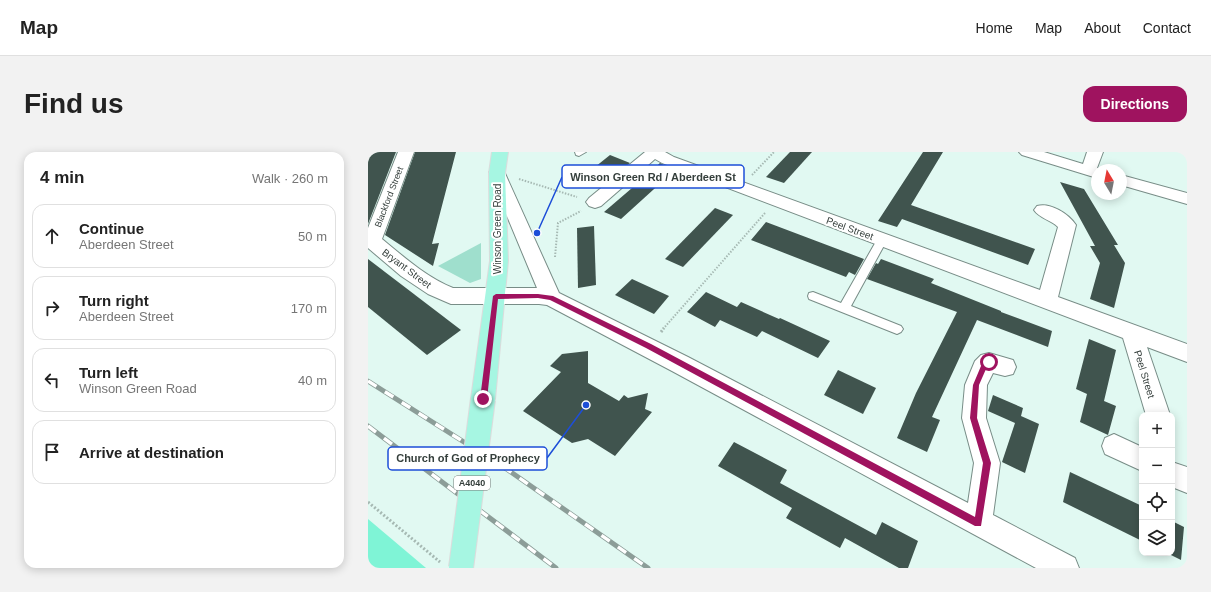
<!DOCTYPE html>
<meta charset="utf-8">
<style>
body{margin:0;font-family:Helvetica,sans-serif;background:#f2f2f2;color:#222}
.controls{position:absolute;right:12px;bottom:12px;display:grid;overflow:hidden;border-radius:8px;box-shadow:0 2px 10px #0003}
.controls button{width:36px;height:36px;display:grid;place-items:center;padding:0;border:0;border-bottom:1px solid #e0e0e0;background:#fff;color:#222;font:20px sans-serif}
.compass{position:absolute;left:723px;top:12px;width:36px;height:36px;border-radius:50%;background:#fff;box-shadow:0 2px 10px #0003;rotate:350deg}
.stop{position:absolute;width:12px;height:12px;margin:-9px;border:3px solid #9f135f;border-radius:50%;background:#fff}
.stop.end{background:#9f135f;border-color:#fff;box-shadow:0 1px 4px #0008}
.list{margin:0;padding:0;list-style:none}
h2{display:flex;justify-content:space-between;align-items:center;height:52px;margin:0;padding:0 16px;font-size:17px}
h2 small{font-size:13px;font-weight:400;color:#767676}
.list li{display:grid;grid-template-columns:26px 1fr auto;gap:12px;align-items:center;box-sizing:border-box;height:64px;margin:0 8px 8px;padding:0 8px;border:1px solid #e0e0e0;border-radius:12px}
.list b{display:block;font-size:15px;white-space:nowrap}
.list p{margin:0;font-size:13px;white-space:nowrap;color:#767676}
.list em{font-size:13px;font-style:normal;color:#767676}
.icon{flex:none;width:22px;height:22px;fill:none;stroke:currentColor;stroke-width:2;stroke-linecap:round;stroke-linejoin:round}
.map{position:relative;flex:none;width:819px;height:416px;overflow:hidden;border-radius:12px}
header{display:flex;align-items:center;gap:24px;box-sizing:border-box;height:56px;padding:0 20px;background:#fff;border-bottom:1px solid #e0e0e0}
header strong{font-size:19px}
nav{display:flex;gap:22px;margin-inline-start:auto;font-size:14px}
.intro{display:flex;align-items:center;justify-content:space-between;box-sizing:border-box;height:96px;padding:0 24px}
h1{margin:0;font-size:28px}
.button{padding:10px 18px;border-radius:12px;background:#9f135f;color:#fff;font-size:14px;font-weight:700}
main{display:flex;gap:24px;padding:0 24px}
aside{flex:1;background:#fff;border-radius:12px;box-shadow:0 2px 10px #0003}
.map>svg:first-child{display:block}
</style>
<header>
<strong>Map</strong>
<nav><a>Home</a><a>Map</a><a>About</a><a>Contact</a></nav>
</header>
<div class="intro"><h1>Find us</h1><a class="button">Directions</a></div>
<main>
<aside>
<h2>4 min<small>Walk · 260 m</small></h2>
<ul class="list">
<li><svg class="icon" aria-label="ahead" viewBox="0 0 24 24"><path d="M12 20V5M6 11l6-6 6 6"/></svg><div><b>Continue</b><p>Aberdeen Street</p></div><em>50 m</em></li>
<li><svg class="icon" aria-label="right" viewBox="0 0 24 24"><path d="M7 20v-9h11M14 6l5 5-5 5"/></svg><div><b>Turn right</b><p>Aberdeen Street</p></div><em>170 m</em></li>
<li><svg class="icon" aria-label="left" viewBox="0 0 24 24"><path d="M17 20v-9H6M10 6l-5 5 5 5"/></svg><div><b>Turn left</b><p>Winson Green Road</p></div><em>40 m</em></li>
<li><svg class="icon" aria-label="arrive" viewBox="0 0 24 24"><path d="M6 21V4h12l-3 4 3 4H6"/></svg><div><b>Arrive at destination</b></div></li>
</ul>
</aside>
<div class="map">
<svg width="819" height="416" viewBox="0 0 819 416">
<rect width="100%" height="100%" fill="#e1f9f2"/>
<!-- green -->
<polygon fill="#9fdfcd" points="113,91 113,127 102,131 70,114"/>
<!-- water -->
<polygon fill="#7ff4d6" points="0,367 58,416 0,416"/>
<!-- building -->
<g fill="#40544e">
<polygon points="0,0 28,0 0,72"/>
<polygon points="47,0 88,0 64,92 71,91 65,114 17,83"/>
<polygon points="422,0 444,0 416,31 398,25"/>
<polygon points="555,0 575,0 543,53 667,97 660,113 534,67 529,75 510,69"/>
<polygon points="242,3 262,11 242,27 222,19"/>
<polygon points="292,11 307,18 253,67 236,60 264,36 258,34 278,17 283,19"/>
<polygon points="692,30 716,37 750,93 746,93 757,111 746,156 722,147 732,111 722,94 727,94"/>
<polygon points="347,56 365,63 315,115 297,107"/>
<polygon points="398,70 496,107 487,123 481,120 478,125 383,88"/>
<polygon points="226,74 228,133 210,136 209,76"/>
<polygon points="0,107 93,178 59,203 0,155"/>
<polygon points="513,107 566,127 563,131 633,159 633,160 684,179 680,195 609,168 564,265 572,268 559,300 529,286 548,241 589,160 499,127 508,111 510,112"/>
<polygon points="264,127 301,144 286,162 247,143"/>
<polygon points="338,140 369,155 373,150 411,167 412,166 462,189 450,206 394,179 389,185 352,168 347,175 319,160"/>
<polygon points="721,187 748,198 736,249 748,254 740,283 712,270 719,242 708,237"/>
<polygon points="220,199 220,231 251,249 256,243 260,246 280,241 277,257 284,260 247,304 220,287 204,291 155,259 193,220 182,214 194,202"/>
<polygon points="470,218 508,236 495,262 456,243"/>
<polygon points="625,243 655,256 653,264 671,272 657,321 634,310 647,271 620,259"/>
<polygon points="366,290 419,318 412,331 508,383 514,370 550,389 540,416 531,416 477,386 472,396 418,366 424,356 350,314"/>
<polygon points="702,320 774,354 774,389 695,350"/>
<polygon points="804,369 816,375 813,408 799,401 804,401"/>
</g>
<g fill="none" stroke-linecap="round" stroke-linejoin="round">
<!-- service casing -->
<g stroke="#788d87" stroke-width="2">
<g id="service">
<polygon points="207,0 218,0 211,4 208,3"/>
<polygon points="514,85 519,88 483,154 533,174 535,177 533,180 529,182 441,147 440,144 441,141 445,140 473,151 510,86"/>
</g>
</g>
<!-- minor casing -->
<g stroke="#788d87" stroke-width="2">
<g id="minor">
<path d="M30,0h16l-32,87c22,18 44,38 71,49h84l-48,-115 2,-4 6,-1 6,1 56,124 129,64 280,146 6,-40 -12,-45 3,-33 10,-24 6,-6 8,-2 24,7 3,7 -3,7 -8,2 -12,-3 -6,12 -1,33 14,45 -7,52 82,43 4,10h-43l-364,-197 -125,-66 -8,-1h-88l-7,-3 -16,-7 -27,-18 -33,-28v-20z"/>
<path d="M277,0h20l9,5 366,133 18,-63c-7,-7 -19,-9 -24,-17l3,-4c13,-4 32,8 39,19l-18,72 129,47v18l-40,-15 23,68h-24l-23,-77 -461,-175 -7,-4 -54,47 -6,2 -6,-2 -3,-4 3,-4z"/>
<polygon points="651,0 676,0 715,12 719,0 735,0 729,16 735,18 729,18 729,26 654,3"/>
<polygon points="753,23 819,41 819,52 753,33"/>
<polygon points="746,282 774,295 774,319 737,302 734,294 737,286"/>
<polygon points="804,310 819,315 819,341 804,335"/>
</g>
</g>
<!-- primary casing -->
<g stroke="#dbdcdc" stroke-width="2">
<polygon id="primary" points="124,0 140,0 137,21 140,109 127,247 123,254 115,257 107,254 103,247 122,109 121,21"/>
</g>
<!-- path-far1 -->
<g stroke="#a6b9b3" stroke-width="2" stroke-dasharray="1.5 1.5" stroke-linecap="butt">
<polyline points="384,23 406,0"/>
<polyline points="151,27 209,45"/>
<polyline points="187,105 190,71 213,59"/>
<polyline points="295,177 397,61"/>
</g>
<!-- path -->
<g stroke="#a6b9b3" stroke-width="3" stroke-dasharray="2 2" stroke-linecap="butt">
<polyline points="293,180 296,176"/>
<polyline points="0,350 72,410"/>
</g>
<!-- service -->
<use href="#service" fill="#fff" fill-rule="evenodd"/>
<!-- minor -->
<use href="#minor" fill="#fff" fill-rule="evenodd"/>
<!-- primary -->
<use href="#primary" fill="#a6f6e2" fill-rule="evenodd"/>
<!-- rail casing -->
<g stroke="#8c9d98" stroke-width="5">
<g id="rail">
<polyline points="0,229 140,318 280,416"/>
<polyline points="0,274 188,416"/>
</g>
</g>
<!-- rail -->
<use href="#rail" stroke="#fff" stroke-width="3.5" stroke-dasharray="10" stroke-linecap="butt"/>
<!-- primary-bridge casing -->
<g stroke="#dbdcdc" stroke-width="26" stroke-linecap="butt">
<polyline id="primary-bridge" points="93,416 115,247"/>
</g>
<!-- primary-bridge -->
<use href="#primary-bridge" stroke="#a6f6e2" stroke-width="24"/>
</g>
<!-- route -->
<polygon fill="#9f135f" points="128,142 170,142 185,144 283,192 607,365 615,311 602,266 605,233 613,214 618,208 623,208 624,210 618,217 611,233 609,266 623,311 613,374 607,374 278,196 182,148 170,146 130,147 119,247 115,250 113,249 112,247 125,144"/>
<g text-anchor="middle" stroke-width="4" stroke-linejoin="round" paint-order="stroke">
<!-- far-street labels -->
<g font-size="9" fill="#353f3c" stroke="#fff">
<text transform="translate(21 45) rotate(-69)" y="3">Blackford Street</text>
</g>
<!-- shield labels -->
<rect fill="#fff" stroke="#727976" stroke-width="1" x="86" y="324" width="36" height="14" rx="3"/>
<g font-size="9" font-weight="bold" fill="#353f3c">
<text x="104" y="334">A4040</text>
</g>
<!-- street labels -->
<g font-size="10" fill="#353f3c" stroke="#fff">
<text transform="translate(482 76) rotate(20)" y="4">Peel Street</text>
<text transform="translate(129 77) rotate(-90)" y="4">Winson Green Road</text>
<text transform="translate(39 116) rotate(37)" y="4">Bryant Street</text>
<text transform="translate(777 222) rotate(73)" y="4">Peel Street</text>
</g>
</g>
<!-- callouts -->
<path fill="none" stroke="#1d4ed8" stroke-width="1.5" d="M169 81L194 25M218 253L179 306"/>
<g fill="#1d4ed8" stroke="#fff" stroke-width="1.5">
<circle cx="169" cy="81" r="4"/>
<circle cx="218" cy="253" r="4"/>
</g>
<g fill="#fff" stroke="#1d4ed8" stroke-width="1.5">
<rect x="194" y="13" width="182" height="23" rx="4"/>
<rect x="20" y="295" width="159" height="23" rx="4"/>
</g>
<g font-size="11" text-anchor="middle" font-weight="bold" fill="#353f3c">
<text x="285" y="29">Winson Green Rd / Aberdeen St</text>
<text x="100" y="310">Church of God of Prophecy</text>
</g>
</svg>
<div class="controls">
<button>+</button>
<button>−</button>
<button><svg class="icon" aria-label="locate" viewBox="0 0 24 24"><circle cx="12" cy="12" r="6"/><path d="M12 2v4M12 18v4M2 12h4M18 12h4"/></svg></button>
<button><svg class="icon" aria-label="layers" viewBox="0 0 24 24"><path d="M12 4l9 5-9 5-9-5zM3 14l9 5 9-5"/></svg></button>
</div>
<svg class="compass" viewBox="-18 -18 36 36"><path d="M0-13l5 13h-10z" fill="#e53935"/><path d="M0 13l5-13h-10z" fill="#767676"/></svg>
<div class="stop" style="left:621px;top:210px"></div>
<div class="stop end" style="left:115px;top:247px"></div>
</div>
</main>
